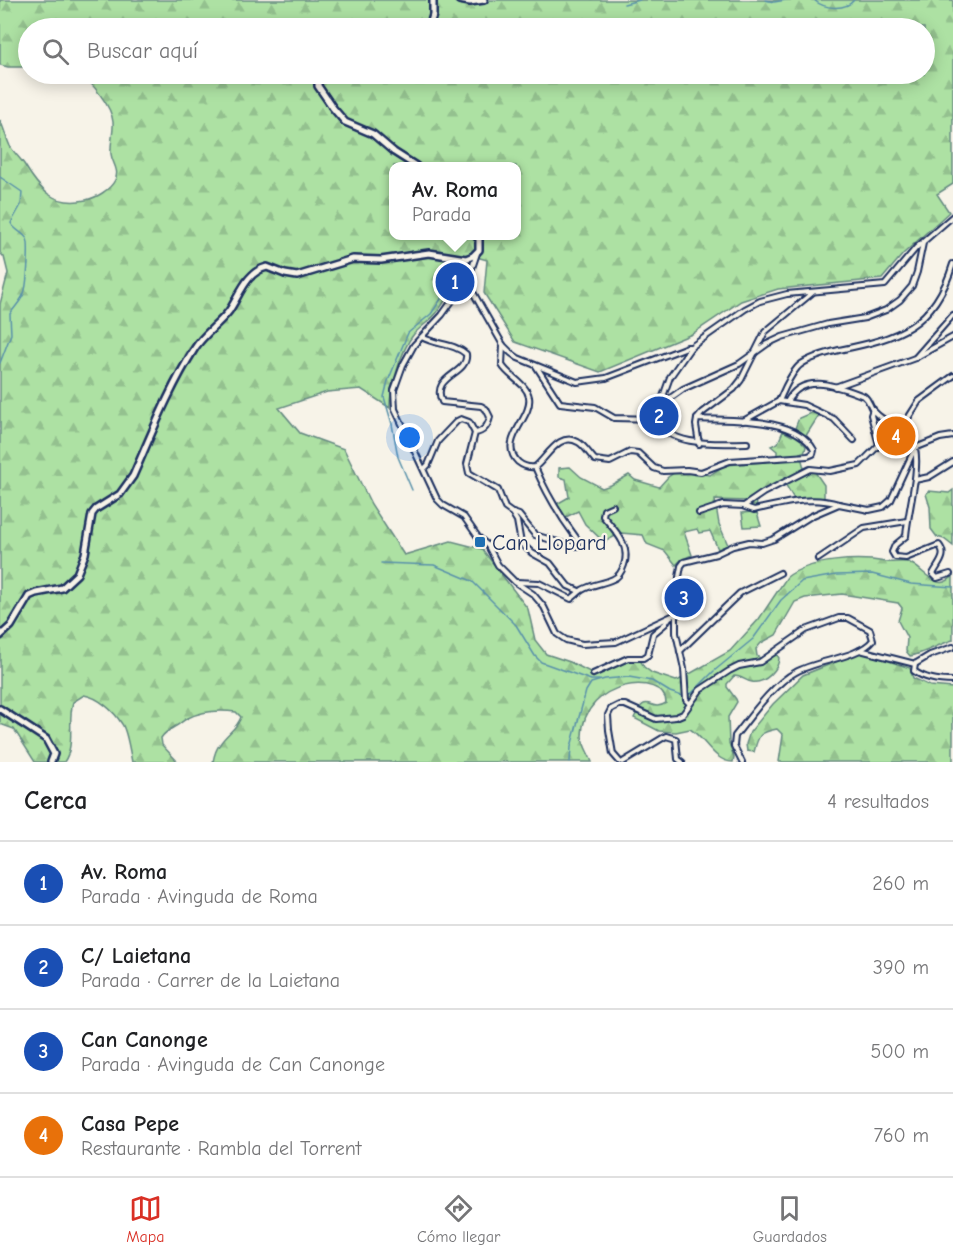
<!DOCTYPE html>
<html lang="es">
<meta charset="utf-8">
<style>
body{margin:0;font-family:"Comic Neue",sans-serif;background:#f2f2f2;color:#202124}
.you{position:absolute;left:410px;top:438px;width:21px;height:21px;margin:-15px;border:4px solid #fff;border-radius:50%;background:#1a73e8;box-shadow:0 0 0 9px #1a73e833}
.badge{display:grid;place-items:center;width:39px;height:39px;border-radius:50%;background:#d93025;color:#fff;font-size:20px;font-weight:700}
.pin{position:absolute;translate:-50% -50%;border:3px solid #fff;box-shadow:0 2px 6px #0006}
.popup{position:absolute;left:389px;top:162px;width:132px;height:78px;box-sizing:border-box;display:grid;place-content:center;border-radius:12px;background:#fff;filter:drop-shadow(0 2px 4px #0005);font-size:20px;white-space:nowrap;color:#757577}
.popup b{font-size:22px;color:#202124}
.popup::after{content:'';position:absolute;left:50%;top:100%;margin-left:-12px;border:12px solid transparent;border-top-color:#fff}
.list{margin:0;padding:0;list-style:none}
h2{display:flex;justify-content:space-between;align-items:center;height:78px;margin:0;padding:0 24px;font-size:26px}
h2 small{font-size:20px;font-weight:400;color:#757577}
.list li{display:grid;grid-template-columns:39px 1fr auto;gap:18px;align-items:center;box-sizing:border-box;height:84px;padding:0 24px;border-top:2px solid #e0e0e0}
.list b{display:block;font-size:22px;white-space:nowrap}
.list p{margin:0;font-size:20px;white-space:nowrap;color:#757577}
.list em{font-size:20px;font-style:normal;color:#757577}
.icon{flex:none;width:33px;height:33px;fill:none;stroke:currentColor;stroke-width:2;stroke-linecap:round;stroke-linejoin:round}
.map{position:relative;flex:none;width:953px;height:762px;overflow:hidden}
.search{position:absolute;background:#fff;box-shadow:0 3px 15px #0003;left:18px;right:18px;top:18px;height:66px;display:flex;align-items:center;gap:15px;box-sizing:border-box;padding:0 21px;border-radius:33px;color:#757577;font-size:22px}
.sheet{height:414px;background:#fff}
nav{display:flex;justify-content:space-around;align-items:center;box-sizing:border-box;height:84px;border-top:2px solid #e0e0e0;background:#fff;font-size:16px;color:#757577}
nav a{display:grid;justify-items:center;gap:3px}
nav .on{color:#d93025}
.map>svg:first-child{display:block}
</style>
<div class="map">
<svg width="953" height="762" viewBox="0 0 953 762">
<defs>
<pattern id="forest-firs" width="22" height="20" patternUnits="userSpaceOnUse" patternTransform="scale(1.5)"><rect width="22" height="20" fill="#ade1a3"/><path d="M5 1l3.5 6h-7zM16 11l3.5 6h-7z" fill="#94c18f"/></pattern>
</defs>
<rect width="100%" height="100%" fill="#f7f3e8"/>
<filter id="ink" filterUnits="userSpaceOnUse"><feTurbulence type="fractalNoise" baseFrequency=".0167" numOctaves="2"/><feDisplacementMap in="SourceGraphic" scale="12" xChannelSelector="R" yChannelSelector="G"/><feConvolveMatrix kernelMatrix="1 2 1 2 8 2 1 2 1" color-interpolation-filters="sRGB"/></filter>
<g filter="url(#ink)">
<!-- forest -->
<g fill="url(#forest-firs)" stroke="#648880" stroke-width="1.5" fill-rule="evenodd">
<path d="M0,0h953v184l-16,10 12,18 -46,42 -21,25 -104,10 -37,12 -49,33 -92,38 -85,-30 -31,-49 3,-33 -17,-5 -6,2c-7,19 -14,38 -26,54 -6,9 -17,15 -24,23 -12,14 -25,57 -24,74l-29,-19 -34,3 -48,16 21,25 44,16 27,55 33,51 47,-14 31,8 46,60 7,31 11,14 24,8 22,11c17,-5 29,-23 47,-15l5,9 8,6 24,8 3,-1 51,-29 29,-32 28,-42c23,-18 72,-20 99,-15 8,1 17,-2 24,1 14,6 27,31 43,13v64c-14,4 -30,14 -43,16l-4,-5 1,-13 -9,-17 4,-13 -4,-5 -56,-9 -37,4 -10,4 -19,33 -15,8 -5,6 1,7c8,7 12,1 20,-1l2,3c0,11 -14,26 -27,24 -7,-1 -10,-6 -18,-6l-7,8v3l9,12 1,3 -9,15 1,26 5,14 -1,5c-19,0 -28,-24 -43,-33l-14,3 -17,-1 -25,-13c14,-29 15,-4 32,-15 -1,-32 -83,-24 -84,33 0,8 7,18 10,26h-379c1,-6 3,-13 7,-18 7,-11 17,-15 21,-27l-5,-5c-16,-2 -34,-1 -48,6 -5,2 -8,6 -12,8 -7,4 -11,6 -15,12l1,7 16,17h-46c-2,-9 -5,-31 -10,-38 -8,-13 -24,-27 -38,-29l-11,7c-6,19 3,43 -9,60h-29l-21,-33 -14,-5v-420l8,-31 -4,-16 -4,-4v-133c4,8 6,18 10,26 4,7 10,12 14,18 15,25 29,43 62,36 10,-2 24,-10 29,-20 5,-10 -3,-17 -4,-26 -1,-11 3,-22 2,-32 -1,-15 -21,-40 -33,-48h844v-46h-896v39h-20l-8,-2zM394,166h122v70h-122z"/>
<polygon points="813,412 819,415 802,442 806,446 805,451 800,453 805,472 815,472 824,485 824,498 794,499 783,480 755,495 757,501 756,510 761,526 744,527 742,513 751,512 748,501 715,500 719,524 728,545 718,549 710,531 699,533 697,529 684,532 692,555 681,560 676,565 665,551 647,544 643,535 621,533 604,542 585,524 578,511 564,518 555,505 569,497 566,479 559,477 559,468 570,467 581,477 602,488 611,485 629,475 635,480 659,487 668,477 677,471 710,475 725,465 777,461 777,451 771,446 778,443 783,431 792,436 799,418"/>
<polygon points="953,490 953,546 944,539 937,537 931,529 930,507 926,494 929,491 949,493"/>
<path d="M861,652l49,16 3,10 17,8 23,2v74h-174l4,-27 -6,-6c-18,3 -19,7 -23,23l-7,-1 -1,-7 4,-12 23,-28 30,-29z"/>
</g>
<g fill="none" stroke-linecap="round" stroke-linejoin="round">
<!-- stream -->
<g stroke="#5991aa" stroke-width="1.5">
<polyline points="765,0 774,2 786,0"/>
<path d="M814,0c10,9 31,11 40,0"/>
<polyline points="624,4 640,0"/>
<path d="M0,177l22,15 -1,13 -10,18c3,7 12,9 16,16 3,5 0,44 -2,51 -2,10 -10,16 -15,24l1,20 -11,29"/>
<polyline points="412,490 398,457 392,424 384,397 388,381 408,333 431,314 441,299 445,282"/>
<polyline points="381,563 434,565 472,581 516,625 535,656 541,662 591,680 599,680"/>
<polyline points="570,762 571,747 586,691 591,683 605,679 629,677 652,681 670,692 682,696 692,693 714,671 753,639 781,600 802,581 836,575 872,574 911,584 953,587"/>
</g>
<!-- street casing -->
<g stroke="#1b2f5e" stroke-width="8">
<g id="street">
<polyline points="477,253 469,277 470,287 503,345 511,353 518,358 577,382 606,378 687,347 691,347 745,309 760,301 787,294 885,285 916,248 953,216"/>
<polyline points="472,267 462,268 452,301 442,315 414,345 403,365 394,390 395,409 437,499 443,505 464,517 478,537 488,546 498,565 515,582 533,594 544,607 557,634 566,640 582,644 616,642 676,614 681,606 679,577 681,566 684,562 716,554 733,546 749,542 762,543 774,539 811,516 839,504 869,510 883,507 891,500 915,448"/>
<path d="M422,337c13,8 32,6 44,17 3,21 -36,21 -24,48l39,4 5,3 4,8c-2,9 -6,15 -15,16l-8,31 2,9 29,17 7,18 7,5 5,8 4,22 11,10 18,10 18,23 11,5"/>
<path d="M503,345l-1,20c6,11 25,19 27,32 4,21 -32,44 -11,65 5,4 10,6 17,5 12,28 24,48 42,72v7h-6l-36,-11 -16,-20 -6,-2"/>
<polyline points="916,357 953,315"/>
<polyline points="536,366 560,403 595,407 614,418 655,419"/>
<polyline points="835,387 915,358 953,337"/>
<path d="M779,401c5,-11 10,-24 18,-33 7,-9 30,-15 42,-18 59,-12 95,-23 114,-86"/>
<path d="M787,402c16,-31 52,-15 77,-6 5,4 5,8 8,13 6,8 18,15 27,18"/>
<polyline points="659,406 683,389 739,364 767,344 782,337 828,324 865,318 886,310 900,300 912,286 917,272 923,243"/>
<path d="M655,419c15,29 64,24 92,24"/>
<polyline points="655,419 670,377 691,347"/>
<polyline points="743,421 779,401 804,405 834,419 854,440"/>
<path d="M905,423l3,4 -1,4c2,5 7,12 8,18 5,21 -7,62 -9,87l-11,9 -3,7 3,5 11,1 33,-13c9,11 -1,19 -6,29l4,4 13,-4"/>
<polyline points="905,423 919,401 953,376"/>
<polyline points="905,423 900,425 899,429 903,432 907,431"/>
<polyline points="699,444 696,425 697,419 702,413 734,389 741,380 765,332 812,293"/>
<polyline points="915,448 940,438 953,436"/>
<path d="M535,467c12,-9 24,-36 43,-25 6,3 12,13 17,18l15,2 20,-10 8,1 16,15 9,3 24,-1 14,2 29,-11 78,-5 5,-2 1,-4c-18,-34 -83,-29 -117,-31"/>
<polyline points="424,469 428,465 438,441 457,421 461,419 469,422 475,433"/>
<polyline points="915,480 929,477 953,462"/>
<path d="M745,507l9,3c29,-6 55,-15 85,-6"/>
<polyline points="699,513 723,505 744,506 763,493 810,469 830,471 859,465 879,445 871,415 873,409"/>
<polyline points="818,559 864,528 907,521"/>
<path d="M516,582l23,1 32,16c4,-3 7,-6 11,-9 10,-6 21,-6 31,-11 6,-2 9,-8 11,-14 7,-20 -9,-34 -21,-49l1,-6 9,-4"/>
<polyline points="676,614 676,633 684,669 686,700 689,703"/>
<polyline points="860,650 915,664 930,655 953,647"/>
<polyline points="680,651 740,593 780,573"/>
<path d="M915,664l-1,7c11,8 26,10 39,10"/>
<polyline points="593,674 628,658 643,658 648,655 653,634 665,624 669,618"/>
<path d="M620,762l-7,-8 -4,-24 -1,-15 3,-6 8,-4h6l31,14 20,-2 7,-3 17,-24 29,-19 10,-5 21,-4 46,-32 33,-12h9l22,12 3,10c-14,18 -56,20 -77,32 -23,12 -45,44 -61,64l-1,10 8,16"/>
<polyline points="623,762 666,736 676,739 678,759 682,762"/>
</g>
</g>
<!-- secondary casing -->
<g stroke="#1b2f5e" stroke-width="10">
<g id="secondary">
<polyline points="459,0 470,2 484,0"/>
<polyline points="429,28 433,15 433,0"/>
<polyline points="321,74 318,79 318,86 333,108 345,122 373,134 394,152 416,166"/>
<path d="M0,636l11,-10 18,-30 7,-3 26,-5 15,-14 8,-20 7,-40 4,-5 24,-15 13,-18c19,-43 36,-87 62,-128 9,-14 24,-24 34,-37 11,-16 17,-39 38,-44l18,7 12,2 56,-17 28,1 48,-7 37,6 7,-3 6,-6v-11l-3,-3"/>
<polyline points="0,709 46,739 54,754 51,762"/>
</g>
</g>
<!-- street -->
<use href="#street" stroke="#f7f3e8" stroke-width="4"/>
<!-- secondary -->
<use href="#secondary" stroke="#f7f3e8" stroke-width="5"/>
</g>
</g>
<!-- markers -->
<rect fill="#1f6fb2" stroke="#f7f3e8" stroke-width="2" x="474" y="536" width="12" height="12" rx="3"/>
<g text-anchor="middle" stroke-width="4.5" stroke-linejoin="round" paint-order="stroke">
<!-- poi labels -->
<g font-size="22" fill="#1b2f5e" stroke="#f7f3e8" text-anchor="start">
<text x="492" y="550">Can Llopard</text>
</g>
</g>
</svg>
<div class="you"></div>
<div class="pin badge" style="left:455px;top:282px;background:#1a4fb4">1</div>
<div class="popup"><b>Av. Roma</b>Parada</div>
<div class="pin badge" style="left:659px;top:416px;background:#1a4fb4">2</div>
<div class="pin badge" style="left:684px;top:598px;background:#1a4fb4">3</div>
<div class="pin badge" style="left:896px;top:436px;background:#e8710a">4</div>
<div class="search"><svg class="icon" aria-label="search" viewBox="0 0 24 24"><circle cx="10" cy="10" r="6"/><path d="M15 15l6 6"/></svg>Buscar aquí</div>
</div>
<section class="sheet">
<h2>Cerca<small>4 resultados</small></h2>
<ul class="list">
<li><span class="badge" style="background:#1a4fb4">1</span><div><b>Av. Roma</b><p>Parada · Avinguda de Roma</p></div><em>260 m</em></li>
<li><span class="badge" style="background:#1a4fb4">2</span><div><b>C/ Laietana</b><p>Parada · Carrer de la Laietana</p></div><em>390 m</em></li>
<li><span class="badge" style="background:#1a4fb4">3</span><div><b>Can Canonge</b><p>Parada · Avinguda de Can Canonge</p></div><em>500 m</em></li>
<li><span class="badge" style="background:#e8710a">4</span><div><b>Casa Pepe</b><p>Restaurante · Rambla del Torrent</p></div><em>760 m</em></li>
</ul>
</section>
<nav>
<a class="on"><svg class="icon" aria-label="map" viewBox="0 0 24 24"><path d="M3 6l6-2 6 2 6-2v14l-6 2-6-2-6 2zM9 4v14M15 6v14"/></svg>Mapa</a>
<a><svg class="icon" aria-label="directions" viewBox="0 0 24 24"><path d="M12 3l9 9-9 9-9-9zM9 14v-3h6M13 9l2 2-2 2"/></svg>Cómo llegar</a>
<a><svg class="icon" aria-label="saved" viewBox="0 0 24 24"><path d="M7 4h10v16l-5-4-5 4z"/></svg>Guardados</a>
</nav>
